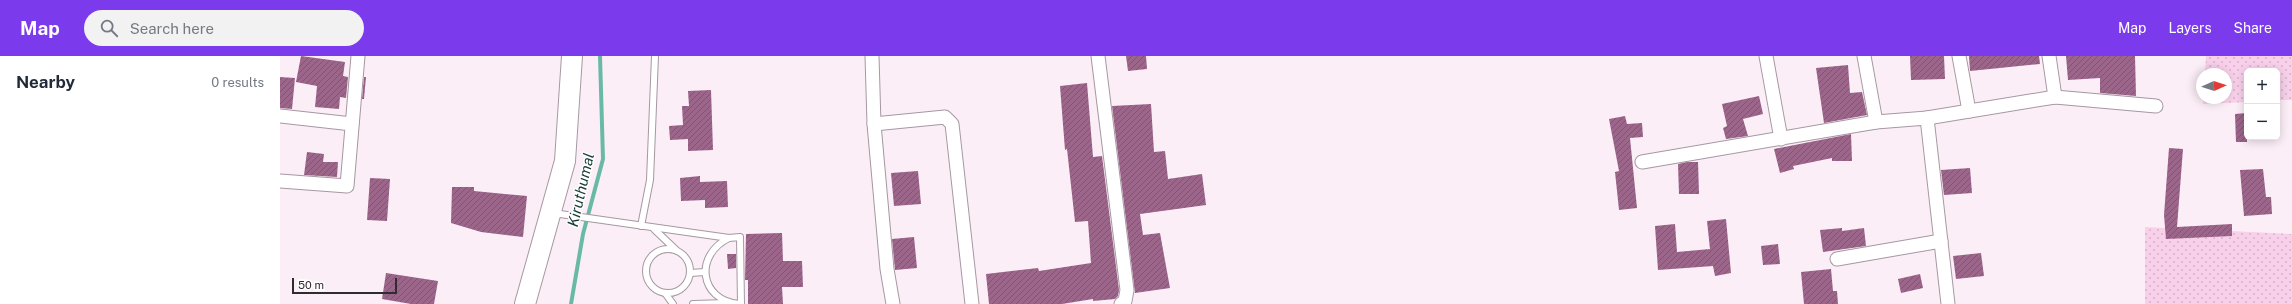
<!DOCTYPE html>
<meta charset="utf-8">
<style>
body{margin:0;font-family:"Public Sans",sans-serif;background:#f2f2f3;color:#1f2937}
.controls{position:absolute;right:12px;top:12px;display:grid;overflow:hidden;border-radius:6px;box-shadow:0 2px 10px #0003}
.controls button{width:36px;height:36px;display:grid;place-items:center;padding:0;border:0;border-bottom:1px solid #e0e1e3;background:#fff;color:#1f2937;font:20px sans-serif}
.compass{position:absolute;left:1916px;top:12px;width:36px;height:36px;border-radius:50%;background:#fff;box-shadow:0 2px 10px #0003;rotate:87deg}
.scale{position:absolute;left:12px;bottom:10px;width:105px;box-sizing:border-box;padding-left:4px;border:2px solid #302b2e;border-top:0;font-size:11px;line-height:14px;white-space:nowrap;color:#302b2e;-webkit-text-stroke:3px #fff;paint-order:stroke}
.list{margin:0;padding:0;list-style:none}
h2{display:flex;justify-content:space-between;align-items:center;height:52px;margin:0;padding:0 16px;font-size:17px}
h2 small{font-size:13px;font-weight:400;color:#747a83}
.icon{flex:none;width:22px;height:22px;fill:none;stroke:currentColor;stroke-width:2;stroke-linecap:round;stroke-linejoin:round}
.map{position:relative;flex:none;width:2012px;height:248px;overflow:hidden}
header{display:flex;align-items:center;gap:24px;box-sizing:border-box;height:56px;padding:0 20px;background:#7c3aed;color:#fff}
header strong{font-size:19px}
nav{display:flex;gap:22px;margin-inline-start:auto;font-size:14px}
.search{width:280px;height:36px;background:#f2f2f3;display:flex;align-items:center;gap:10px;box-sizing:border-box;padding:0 14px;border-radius:22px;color:#747a83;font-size:15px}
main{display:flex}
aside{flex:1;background:#fff}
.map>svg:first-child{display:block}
</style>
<header>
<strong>Map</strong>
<div class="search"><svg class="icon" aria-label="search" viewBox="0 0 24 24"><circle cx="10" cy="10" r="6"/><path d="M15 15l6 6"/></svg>Search here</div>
<nav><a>Map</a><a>Layers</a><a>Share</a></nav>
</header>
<main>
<aside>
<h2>Nearby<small>0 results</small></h2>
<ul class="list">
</ul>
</aside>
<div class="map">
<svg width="2012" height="248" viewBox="0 0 2012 248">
<defs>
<pattern id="grass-dots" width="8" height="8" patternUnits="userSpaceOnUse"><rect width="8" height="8" fill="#f8d0ea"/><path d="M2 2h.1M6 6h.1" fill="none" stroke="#d5b3c9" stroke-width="1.8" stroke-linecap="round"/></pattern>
<pattern id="building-hatch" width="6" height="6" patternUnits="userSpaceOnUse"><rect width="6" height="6" fill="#9c668b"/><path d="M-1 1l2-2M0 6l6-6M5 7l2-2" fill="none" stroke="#805472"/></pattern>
</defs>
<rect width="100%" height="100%" fill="#fceef7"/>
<!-- grass -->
<g fill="url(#grass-dots)">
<polygon points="1926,0 2012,0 2012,44 1997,44 1997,15 1967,15 1967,46 1923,48 1923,42 1946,42 1946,18 1925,18"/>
<polygon points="1865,171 2012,178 2012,248 1865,248"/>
</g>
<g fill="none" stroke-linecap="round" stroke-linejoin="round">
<!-- stream -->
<polyline stroke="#69b9a7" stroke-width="4" points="291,248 303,178 323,103 320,0"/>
</g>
<!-- building -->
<g fill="url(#building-hatch)">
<polygon points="21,0 65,6 63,20 68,21 66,42 60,41 59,53 35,51 37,30 16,26"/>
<polygon points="846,0 866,0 867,13 848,15"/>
<polygon points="1630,0 1664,0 1665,23 1631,24"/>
<polygon points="1689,0 1759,0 1760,8 1690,15"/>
<polygon points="1786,0 1855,0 1856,40 1820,37 1820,22 1788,24"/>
<polygon points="1568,9 1570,37 1582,36 1587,59 1544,67 1536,12"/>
<polygon points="0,21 15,22 12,53 0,52"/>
<polygon points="84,21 86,21 84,43 82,43"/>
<polygon points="807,27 813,101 822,100 839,234 838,240 835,243 813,245 813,243 782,248 709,248 706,218 758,212 759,215 811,207 808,165 795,166 787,93 785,94 780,30"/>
<polygon points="431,34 433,94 408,95 408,83 390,84 389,70 403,69 402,50 409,50 408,35"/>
<polygon points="1479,40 1483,58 1463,63 1468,80 1446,83 1443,72 1447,70 1442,48"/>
<polygon points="871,48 874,96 885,95 888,123 922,118 926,149 860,158 863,179 880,177 890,232 855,237 832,50"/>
<polygon points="1967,57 1967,86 1956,86 1955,58"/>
<polygon points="1345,60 1347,68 1362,67 1363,81 1350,82 1357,152 1339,154 1335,116 1339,115 1329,63"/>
<polygon points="1571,78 1572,105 1552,105 1552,102 1513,110 1514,113 1500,117 1494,93"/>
<polygon points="1889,92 1903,93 1897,171 1952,168 1952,180 1886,183 1884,159"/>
<polygon points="27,96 44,98 43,106 58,106 57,121 24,119"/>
<polygon points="1407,106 1418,106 1419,138 1399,138 1398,108"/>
<polygon points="1690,112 1692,137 1664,139 1661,114"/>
<polygon points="1983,113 1986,141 1991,141 1992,158 1964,160 1960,114"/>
<polygon points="638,115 641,148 614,150 611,117"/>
<polygon points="420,120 420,126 447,125 448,151 425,152 425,144 401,145 400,122"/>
<polygon points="90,122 110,123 107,165 87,164"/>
<polygon points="172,131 194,131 194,135 247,140 243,181 201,176 171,167"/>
<polygon points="1446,163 1451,217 1435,220 1433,210 1378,214 1375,170 1395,168 1397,196 1430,193 1427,165"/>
<polygon points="1562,172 1562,175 1584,172 1586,190 1543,196 1540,174"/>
<polygon points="502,177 503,205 522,205 523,231 502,231 503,248 468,248 468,224 465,224 466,178"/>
<polygon points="634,181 637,212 615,214 612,183"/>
<polygon points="1498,188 1500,208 1483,209 1481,190"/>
<polygon points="1701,197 1704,220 1676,223 1673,200"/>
<polygon points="447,198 456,198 456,212 448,213"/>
<polygon points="1551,213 1553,235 1557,235 1558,248 1524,248 1521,216"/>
<polygon points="106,217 158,225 154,248 131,248 102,243"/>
<polygon points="1640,218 1643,232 1621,237 1618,223"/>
</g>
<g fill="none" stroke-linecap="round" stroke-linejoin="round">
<!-- lane casing -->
<g stroke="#a598a1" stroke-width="8">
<g id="lane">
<polyline points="273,157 449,182 460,181 461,248"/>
<polyline points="361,170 370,124 375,0"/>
<polyline points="374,173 396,194"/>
<path d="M449,182c-35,17 -30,62 10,66"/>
<circle cx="388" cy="215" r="22"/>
<polyline points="410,217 425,216"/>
<polyline points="385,237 393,248"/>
<polyline points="413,248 447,247"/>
</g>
</g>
<!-- street casing -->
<g stroke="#a598a1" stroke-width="15">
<g id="street">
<polyline points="592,0 594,68 665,61 672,68 692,248"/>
<polyline points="818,0 847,234 845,245 841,248"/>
<polyline points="1486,0 1501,83"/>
<polyline points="1584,0 1596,66 1647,62 1668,248"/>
<polyline points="1679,0 1689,55"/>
<polyline points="1769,0 1775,41"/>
<polyline points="0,60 72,68"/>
<polyline points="1647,62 1775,41 1876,50"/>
<polyline points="594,68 607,213 613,248"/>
<polyline points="1362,106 1596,66"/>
<polyline points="0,125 67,130 78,0"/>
<polyline points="1557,203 1661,185"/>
</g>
</g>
<!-- primary casing -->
<g stroke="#a598a1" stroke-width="22">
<polyline id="primary" points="245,248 285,105 292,0"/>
</g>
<!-- lane -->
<use href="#lane" stroke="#fff" stroke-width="6"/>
<!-- street -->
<use href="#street" stroke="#fff" stroke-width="13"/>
<!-- primary -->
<use href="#primary" stroke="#fff" stroke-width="20"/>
</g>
<g text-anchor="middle" stroke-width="3" stroke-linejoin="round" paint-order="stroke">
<!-- water labels -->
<g font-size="15" font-style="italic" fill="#163c34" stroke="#fff">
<text transform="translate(301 134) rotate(-77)" y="5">Kiruthumal</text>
</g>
</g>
</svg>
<div class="controls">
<button>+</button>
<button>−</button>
</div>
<svg class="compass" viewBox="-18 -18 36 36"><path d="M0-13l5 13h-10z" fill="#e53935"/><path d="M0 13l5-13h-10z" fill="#747a83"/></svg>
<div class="scale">50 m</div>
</div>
</main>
